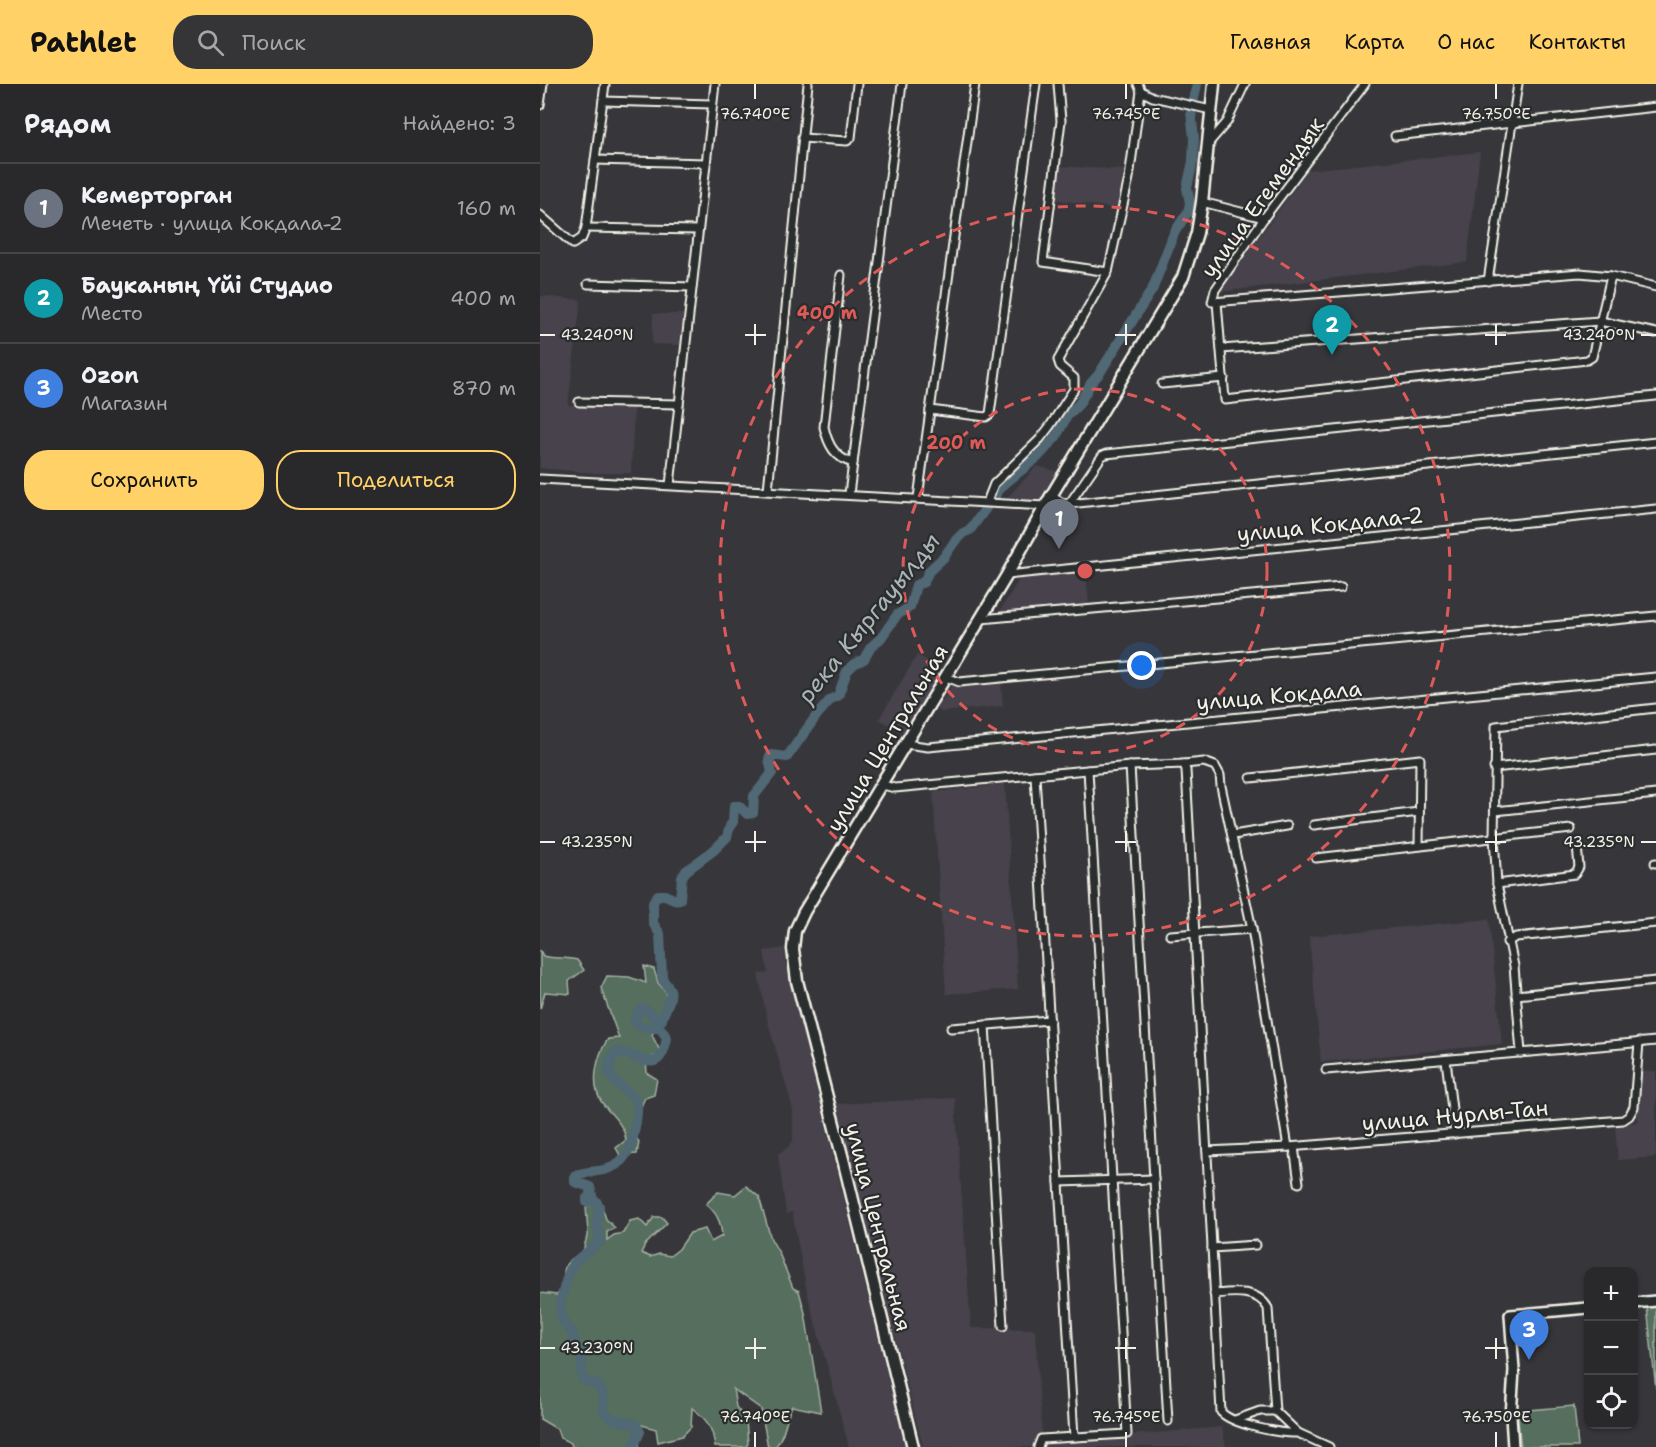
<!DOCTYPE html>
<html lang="ru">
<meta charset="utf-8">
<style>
body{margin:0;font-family:"Shantell Sans",sans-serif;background:#353538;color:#f1f3f6}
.controls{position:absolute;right:18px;bottom:18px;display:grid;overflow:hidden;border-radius:12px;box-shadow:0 2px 4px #0004}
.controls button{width:54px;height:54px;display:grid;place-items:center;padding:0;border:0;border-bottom:2px solid #454548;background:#29292c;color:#f1f3f6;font:30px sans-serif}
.you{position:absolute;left:602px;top:582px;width:21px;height:21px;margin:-15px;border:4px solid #fff;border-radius:50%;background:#1a73e8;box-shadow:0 0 0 9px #1a73e833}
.badge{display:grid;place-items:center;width:39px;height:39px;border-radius:50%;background:#ffd166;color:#fff;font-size:20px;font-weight:700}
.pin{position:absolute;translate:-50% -50px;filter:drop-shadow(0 2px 3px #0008)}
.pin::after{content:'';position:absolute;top:32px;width:21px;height:18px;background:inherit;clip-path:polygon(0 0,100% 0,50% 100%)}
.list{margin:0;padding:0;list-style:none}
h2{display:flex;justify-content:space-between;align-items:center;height:78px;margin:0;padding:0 24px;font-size:26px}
h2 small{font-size:20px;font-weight:400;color:#a5a6a9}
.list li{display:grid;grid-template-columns:39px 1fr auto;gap:18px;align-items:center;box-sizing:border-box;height:90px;padding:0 24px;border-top:2px solid #454548}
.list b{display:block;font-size:22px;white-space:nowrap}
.list p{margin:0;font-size:20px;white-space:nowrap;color:#a5a6a9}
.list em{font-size:20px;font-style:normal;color:#a5a6a9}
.actions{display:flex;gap:12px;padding:18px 24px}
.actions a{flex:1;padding:14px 0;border:2px solid #ffd166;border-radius:24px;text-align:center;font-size:21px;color:#ffd166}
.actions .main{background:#ffd166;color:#111}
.icon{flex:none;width:33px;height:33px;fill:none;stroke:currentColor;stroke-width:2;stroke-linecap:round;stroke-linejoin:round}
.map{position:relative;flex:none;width:1116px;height:1363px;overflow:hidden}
header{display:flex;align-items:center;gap:36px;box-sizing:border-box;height:84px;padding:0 30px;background:#ffd166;color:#111}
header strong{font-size:28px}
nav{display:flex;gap:33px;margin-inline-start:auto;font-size:21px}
.search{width:420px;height:54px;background:#353538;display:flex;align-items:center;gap:15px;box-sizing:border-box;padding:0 21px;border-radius:24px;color:#a5a6a9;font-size:22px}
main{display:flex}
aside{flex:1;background:#29292c}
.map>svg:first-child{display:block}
</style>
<header>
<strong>Pathlet</strong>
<div class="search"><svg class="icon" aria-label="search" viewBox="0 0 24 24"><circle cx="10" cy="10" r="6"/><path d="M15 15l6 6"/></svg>Поиск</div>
<nav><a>Главная</a><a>Карта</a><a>О нас</a><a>Контакты</a></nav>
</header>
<main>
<aside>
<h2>Рядом<small>Найдено: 3</small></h2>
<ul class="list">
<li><span class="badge" style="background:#6b7280">1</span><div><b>Кемерторган</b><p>Мечеть · улица Кокдала-2</p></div><em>160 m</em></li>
<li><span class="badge" style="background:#0f9aa8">2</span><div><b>Бауканың Үйі Студио</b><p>Место</p></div><em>400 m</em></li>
<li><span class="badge" style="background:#3f7fe0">3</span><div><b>Ozon</b><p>Магазин</p></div><em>870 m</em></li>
</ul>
<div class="actions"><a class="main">Сохранить</a><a>Поделиться</a></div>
</aside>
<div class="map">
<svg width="1116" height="1363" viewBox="0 0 1116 1363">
<rect width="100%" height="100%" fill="#37373b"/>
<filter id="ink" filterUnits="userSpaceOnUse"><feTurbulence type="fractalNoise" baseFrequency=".0167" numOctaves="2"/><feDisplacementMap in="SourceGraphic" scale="12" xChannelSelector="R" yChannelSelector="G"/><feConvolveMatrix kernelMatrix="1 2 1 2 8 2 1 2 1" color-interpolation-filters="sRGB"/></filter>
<g filter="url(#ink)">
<!-- built -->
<g fill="#46434b">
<polygon points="940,68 927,178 679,208 768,86"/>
<polygon points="519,82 584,86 577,125 514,115"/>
<polygon points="0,212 41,216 28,321 94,323 91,389 54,389 0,384"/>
<polygon points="113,230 143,230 140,261 112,260"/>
<polygon points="497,382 519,388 503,418 467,414"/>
<polygon points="538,424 539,442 508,446 521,425"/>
<polygon points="546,488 549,522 458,530 480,494"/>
<polygon points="377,571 403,586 365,650 339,635"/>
<polygon points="461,598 463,622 401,628 397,625 411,602"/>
<polygon points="465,700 478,905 406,910 393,708"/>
<polygon points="949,835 962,960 781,978 769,852"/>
<polygon points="244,864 246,881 365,1363 309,1363 267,1208 252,1128 246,1130 238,1070 248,1063 253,1057 253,1026 227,935 218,890 228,889 224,867"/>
<polygon points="1116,987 1116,1073 1078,1076 1075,1041 1097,1038 1101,988"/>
<polygon points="415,1014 431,1244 495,1245 502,1351 495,1356 495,1363 383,1363 296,1020"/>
<polygon points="682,1343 686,1363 503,1363 503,1359"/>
</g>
<!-- green -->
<g fill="#556e5d" stroke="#a4b0a2" stroke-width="1.5">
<path d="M0,866l3,6c10,3 22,1 34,4l7,10 -15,11 1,13 -25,-2 -5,17z"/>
<path d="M104,882l10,3 4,14 8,9 -1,16 -13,27 9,18 -15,7 1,13 10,6 -3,16 -9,3c-9,16 -4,22 -10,38l4,6 -2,12 -17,1 -4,-7 10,-8c-2,-17 -16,-25 -25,-39 -11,-18 -4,-46 7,-62l11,-1 -18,-50 6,-12 22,1 17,6z"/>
<path d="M206,1102l13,11 12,42 8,14 14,35 6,3 6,22 16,99 -29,-6c-7,14 -7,30 -17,41h-7l-7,-38 -28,-20 3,18 10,13 2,24 -3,3h-30c-2,-19 -8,-28 -23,-39l-1,19 -9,9 -24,6 -2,-13 -14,-4 -8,1 6,12 -1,9h-67l-1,-4 -11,-5 -3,-9 -17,-10v-126l17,2 8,-11c-4,-20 2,-23 18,-32l5,-20 -2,-25 15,-4 5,16 9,9 -8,4v8l7,-5 9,-2 7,-12 9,-2 8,8 7,-10h8l5,6 -22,22 -4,8 9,4 9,-3 11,2 9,-7 11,-16 15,-4 6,13 11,-6c-1,-14 -5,-23 -16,-32l12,-12 17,3z"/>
<polygon points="1116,1222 1116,1305 1107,1223"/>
<polygon points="1034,1322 1038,1363 981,1363 977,1327"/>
</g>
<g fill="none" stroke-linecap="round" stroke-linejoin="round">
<!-- river -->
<g stroke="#516875" stroke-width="10">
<polyline points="455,413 457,407 463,401 499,372 516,353 527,332 539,320 551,299 559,290 613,204 634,149 648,128 650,119 647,104 653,77 654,54 651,28 657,0"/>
<path d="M93,1363l7,-15c-5,-14 -22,-8 -32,-16 -7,-5 -3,-15 -5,-22 -2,-3 -4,-6 -5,-9l-15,-5c-3,-8 0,-16 -1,-25l-7,-7c0,-21 -10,-18 -14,-33 -3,-10 7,-46 14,-53 7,-8 18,-12 25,-21l-3,-17 2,-18 -3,-5 -9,1v-4l5,-3 -2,-8 -15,-5v-6c12,-7 28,-2 41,-11 5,-3 12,-12 14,-18 3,-8 10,-39 6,-46 -8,-15 -42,-22 -20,-49 22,0 43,29 51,-14l-6,-9c-9,-3 -20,2 -26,-7l2,-8 4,-5 6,1 10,11 5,-1c1,-8 11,-22 8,-30 -3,-6 -7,-7 -8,-14l-2,-42 -7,-11v-21l5,-7h7l11,5 4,-1 2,-22 4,-6 28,-21 13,-13 3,-11 3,-4 1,-16h5l8,8 6,-1 1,-17 18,-23 -3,-14 2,-4 16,2 30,-42 14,-16 7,-3 9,-25 7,-7 10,-5 7,-12 10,-9 16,-23 13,-8 6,-22 8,-3 5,-11 15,-14 11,-16 8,-8 7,-3 16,-22"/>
</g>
<!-- minor casing -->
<g stroke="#f4f1e8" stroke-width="11">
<g id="minor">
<polyline points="518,0 521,37 503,178 568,188"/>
<polyline points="825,0 724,134 675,206 672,218 1040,189 1071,192 1116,203"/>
<polyline points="601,7 613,13 671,26"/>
<polyline points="63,17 172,20"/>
<polyline points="0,21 3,0"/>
<polyline points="855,52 1116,23"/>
<polyline points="262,54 307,57 311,54 317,0"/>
<polyline points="668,60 687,38 705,0"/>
<polyline points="55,76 166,79"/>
<polyline points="662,118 724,134"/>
<polyline points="0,131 33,160 42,154 46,144 65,0"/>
<polyline points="46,144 158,146"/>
<path d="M301,191l-17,152c4,18 11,31 29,36"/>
<polyline points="948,197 978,0"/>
<polyline points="48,200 152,203"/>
<polyline points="677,218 685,316 1047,276 1052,273 1071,192"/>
<polyline points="681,265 1060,237 1116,249"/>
<polyline points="622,300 684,294"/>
<polyline points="39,318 139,320"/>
<polyline points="390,326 446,333 450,330 496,0"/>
<polyline points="0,395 505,422"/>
<polyline points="130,401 175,0"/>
<polyline points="228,406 268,0"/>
<polyline points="309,410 362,0"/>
<polyline points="511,412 523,419 529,420 1116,358"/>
<polyline points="378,414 435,0"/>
<polyline points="447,418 454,400 500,355 510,342 534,305 534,294 520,282 518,276 568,188 589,94 601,7 598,0"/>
<polyline points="529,420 562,372 566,370 1116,312"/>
<polyline points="467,491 1116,425"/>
<polyline points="441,535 801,503"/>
<polyline points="406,593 419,598 1116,532"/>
<polyline points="366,660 388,663 1116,593"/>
<polyline points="644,680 664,678 675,682 680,691 681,702 712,845 748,1063"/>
<polyline points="590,682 628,1337"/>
<polyline points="954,684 1116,666"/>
<polyline points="495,691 534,1353"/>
<polyline points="711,694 880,675 879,762"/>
<path d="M342,701l13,3 235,-22 54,-2 2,6 35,642c12,13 60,22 77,21"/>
<polyline points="955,727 1116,710"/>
<polyline points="774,741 879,728"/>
<polyline points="693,751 747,742"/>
<polyline points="776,774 1031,745"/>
<polyline points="1115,779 1116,779"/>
<polyline points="957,800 1035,790 1039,783 1037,762"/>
<polyline points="630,851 712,845"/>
<polyline points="967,858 976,853 1116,839"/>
<polyline points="976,911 1116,897"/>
<polyline points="445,941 463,1242"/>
<polyline points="411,944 510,936"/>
<polyline points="981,969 974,882 957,800 954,753 956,642 1116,624"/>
<polyline points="906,976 915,1050"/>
<polyline points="786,986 1116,957"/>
<polyline points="754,1063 759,1099"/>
<polyline points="667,1067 748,1063 1083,1036 1089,1032 1094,1023 1099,958"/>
<polyline points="519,1098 614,1095"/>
<polyline points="672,1164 716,1161"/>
<path d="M674,1210c20,-2 43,-5 54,14l7,103"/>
<polyline points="695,1336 720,1327 735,1327 758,1349 789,1363"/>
<polyline points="498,1363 501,1355 587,1350 548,686"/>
</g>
</g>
<!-- tertiary casing -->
<g stroke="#f4f1e8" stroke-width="14">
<g id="tertiary">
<polyline points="1094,1219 1116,1217"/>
<polyline points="973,1363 971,1332 974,1286 970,1231 1048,1224"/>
</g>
</g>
<!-- secondary casing -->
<g stroke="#f4f1e8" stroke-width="15">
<polyline id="secondary" points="373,1363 304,1079 257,897 253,865 255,847 264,828 467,491 511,412 643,193 657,149 662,118 674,0"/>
</g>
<!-- minor -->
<use href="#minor" stroke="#2a2d2e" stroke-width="7"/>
<!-- tertiary -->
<use href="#tertiary" stroke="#2a2d2e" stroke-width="9"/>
<!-- secondary -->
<use href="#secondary" stroke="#2a2d2e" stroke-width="10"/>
</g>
</g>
<!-- ticks -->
<path fill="none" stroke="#f4f1e8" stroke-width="2" d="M215,0v15M586,0v15M956,0v15M215,240v21M586,240v21M956,240v21M0,251h15M205,251h21M575,251h21M945,251h21M1101,251h15M215,747v21M586,747v21M956,747v21M0,758h15M205,758h21M575,758h21M945,758h21M1101,758h15M215,1254v21M586,1254v21M956,1254v21M0,1264h15M205,1264h21M575,1264h21M945,1264h21M215,1348v15M586,1348v15M956,1348v15"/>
<!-- distance rings -->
<g fill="none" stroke="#de5a58" stroke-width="3" stroke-dasharray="10 8">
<circle cx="545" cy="487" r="182"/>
<circle cx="545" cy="487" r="365"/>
</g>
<g text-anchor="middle" stroke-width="4.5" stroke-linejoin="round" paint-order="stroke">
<!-- street labels -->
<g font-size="22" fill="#f4f1e8" stroke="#2a2d2e">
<text transform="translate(722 113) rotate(-54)" y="8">улица Егемендык</text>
<text transform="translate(790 440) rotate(-6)" y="8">улица Кокдала-2</text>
<text transform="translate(739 611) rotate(-5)" y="8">улица Кокдала</text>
<text transform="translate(347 654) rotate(-59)" y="8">улица Центральная</text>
<text transform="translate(915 1031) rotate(-5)" y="8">улица Нурлы-Тан</text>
<text transform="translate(339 1143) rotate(76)" y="8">улица Центральная</text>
</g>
<!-- water labels -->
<g font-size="24" font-style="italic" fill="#abb3b4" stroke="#2a2d2e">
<text transform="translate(329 534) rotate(-51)" y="8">река Кыргауылды</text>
</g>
</g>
<g font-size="15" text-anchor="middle" fill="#f4f1e8" stroke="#2a2d2e" stroke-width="4.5" stroke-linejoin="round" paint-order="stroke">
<text x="215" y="35">76.740°E</text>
<text x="586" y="35">76.745°E</text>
<text x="956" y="35">76.750°E</text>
<text x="57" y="256">43.240°N</text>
<text x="1059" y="256">43.240°N</text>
<text x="57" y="763">43.235°N</text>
<text x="1059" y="763">43.235°N</text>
<text x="57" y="1269">43.230°N</text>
<text x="215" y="1338">76.740°E</text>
<text x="586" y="1338">76.745°E</text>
<text x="956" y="1338">76.750°E</text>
</g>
<circle cx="545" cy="487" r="9" fill="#de5a58" stroke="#2a2d2e" stroke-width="3"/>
<g font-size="18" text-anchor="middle" font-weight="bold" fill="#de5a58" stroke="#2a2d2e" stroke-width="4.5" stroke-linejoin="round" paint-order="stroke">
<text x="287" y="235">400 m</text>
<text x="416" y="365">200 m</text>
</g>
</svg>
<div class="controls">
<button>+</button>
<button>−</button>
<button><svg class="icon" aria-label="locate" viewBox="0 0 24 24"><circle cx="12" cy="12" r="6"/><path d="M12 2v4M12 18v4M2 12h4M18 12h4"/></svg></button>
</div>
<div class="you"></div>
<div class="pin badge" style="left:519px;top:465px;background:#6b7280">1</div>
<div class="pin badge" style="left:792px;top:271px;background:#0f9aa8">2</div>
<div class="pin badge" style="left:989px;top:1276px;background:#3f7fe0">3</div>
</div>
</main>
